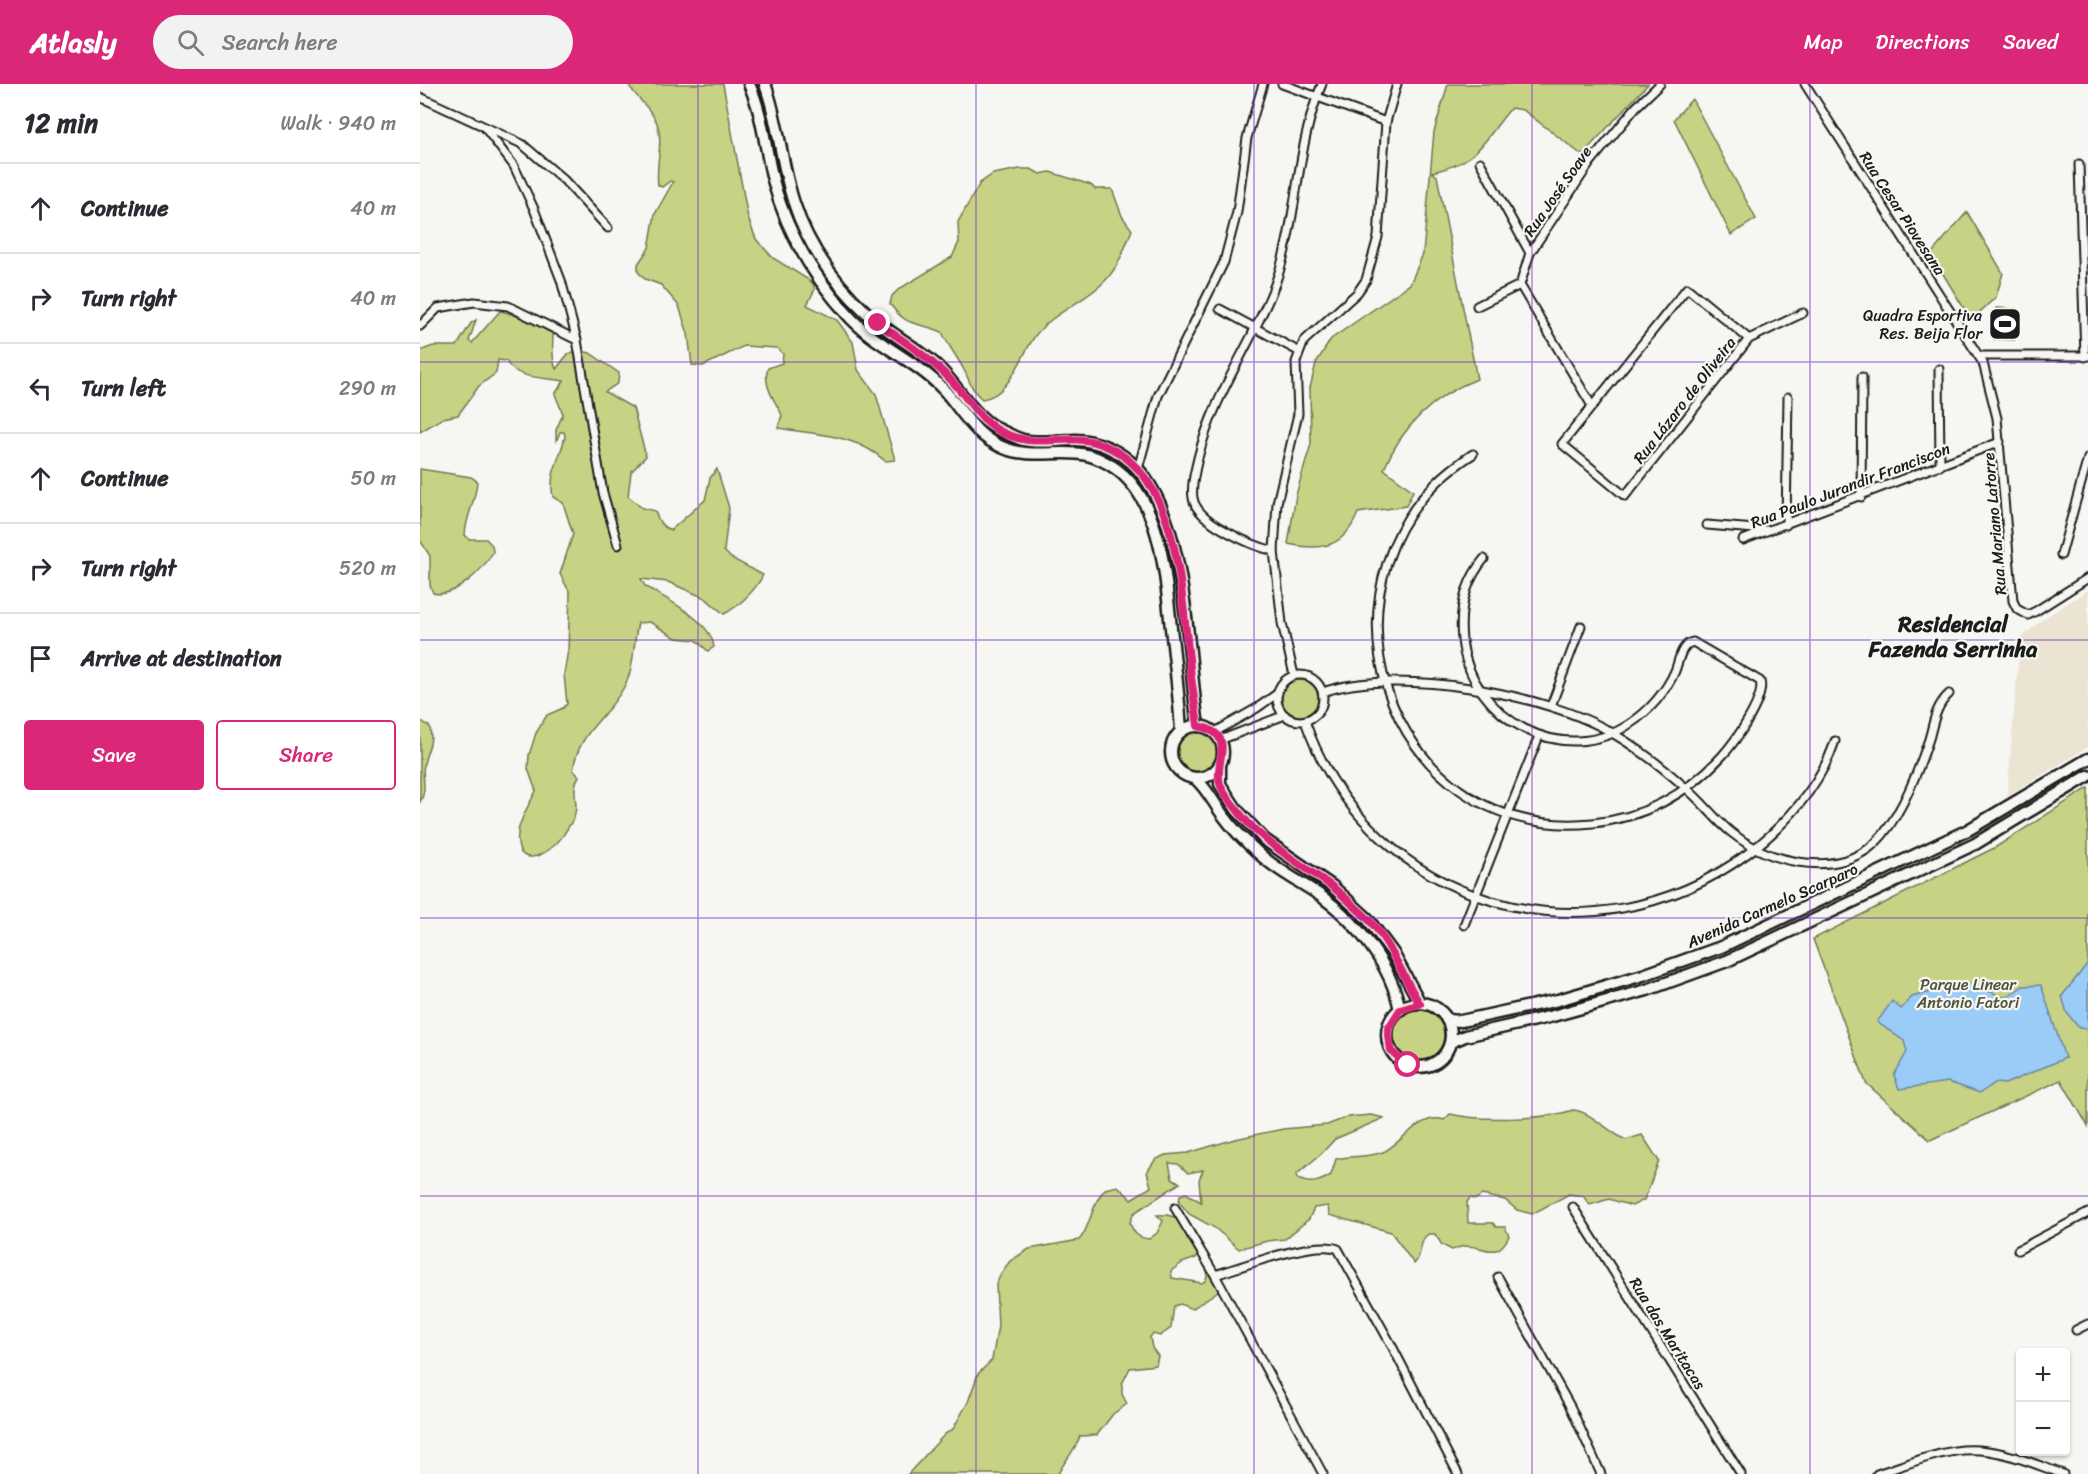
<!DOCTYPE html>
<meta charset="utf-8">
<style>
body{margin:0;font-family:Sriracha,sans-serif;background:#f2f2f3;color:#2b2b33}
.controls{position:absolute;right:18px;bottom:18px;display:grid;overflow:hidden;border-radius:6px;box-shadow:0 2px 4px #0004}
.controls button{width:54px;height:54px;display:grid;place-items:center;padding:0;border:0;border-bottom:2px solid #e1e1e2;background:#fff;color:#2b2b33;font:30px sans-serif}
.stop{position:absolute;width:18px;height:18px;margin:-14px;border:4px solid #db2777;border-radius:50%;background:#fff}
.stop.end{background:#db2777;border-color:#fff;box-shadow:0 2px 6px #0008}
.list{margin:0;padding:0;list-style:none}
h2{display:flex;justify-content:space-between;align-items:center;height:78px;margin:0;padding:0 24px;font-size:26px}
h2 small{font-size:20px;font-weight:400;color:#7c7c81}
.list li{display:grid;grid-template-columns:39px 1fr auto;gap:18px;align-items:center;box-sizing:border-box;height:90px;padding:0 24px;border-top:2px solid #e1e1e2}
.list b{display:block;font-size:22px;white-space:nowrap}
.list em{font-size:20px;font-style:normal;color:#7c7c81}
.actions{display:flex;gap:12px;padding:18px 24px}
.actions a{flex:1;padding:14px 0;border:2px solid #db2777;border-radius:6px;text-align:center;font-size:21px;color:#db2777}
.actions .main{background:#db2777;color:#fff}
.icon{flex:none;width:33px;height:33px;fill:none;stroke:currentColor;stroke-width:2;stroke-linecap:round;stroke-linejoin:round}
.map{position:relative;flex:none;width:1668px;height:1390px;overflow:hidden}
header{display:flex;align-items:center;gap:36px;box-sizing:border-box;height:84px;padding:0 30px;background:#db2777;color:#fff}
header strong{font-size:28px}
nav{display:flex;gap:33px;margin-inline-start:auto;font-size:21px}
.search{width:420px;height:54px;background:#f2f2f3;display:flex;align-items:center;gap:15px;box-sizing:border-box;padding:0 21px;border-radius:33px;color:#7c7c81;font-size:22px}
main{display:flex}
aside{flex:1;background:#fff}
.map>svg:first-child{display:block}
</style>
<header>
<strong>Atlasly</strong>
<div class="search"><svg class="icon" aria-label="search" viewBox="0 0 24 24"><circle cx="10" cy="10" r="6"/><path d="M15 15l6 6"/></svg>Search here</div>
<nav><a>Map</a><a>Directions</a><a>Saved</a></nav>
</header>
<main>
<aside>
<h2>12 min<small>Walk · 940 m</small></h2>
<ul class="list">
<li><svg class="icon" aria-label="ahead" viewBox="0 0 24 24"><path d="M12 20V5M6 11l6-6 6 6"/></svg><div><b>Continue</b></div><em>40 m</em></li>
<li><svg class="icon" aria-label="right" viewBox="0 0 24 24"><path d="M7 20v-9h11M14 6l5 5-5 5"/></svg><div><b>Turn right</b></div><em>40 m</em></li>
<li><svg class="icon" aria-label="left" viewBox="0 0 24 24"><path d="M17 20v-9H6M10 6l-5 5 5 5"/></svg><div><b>Turn left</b></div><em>290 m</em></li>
<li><svg class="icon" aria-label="ahead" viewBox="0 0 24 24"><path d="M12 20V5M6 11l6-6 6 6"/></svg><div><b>Continue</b></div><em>50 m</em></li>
<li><svg class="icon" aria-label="right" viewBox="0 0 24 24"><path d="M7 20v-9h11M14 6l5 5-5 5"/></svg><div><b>Turn right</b></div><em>520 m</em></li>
<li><svg class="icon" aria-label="arrive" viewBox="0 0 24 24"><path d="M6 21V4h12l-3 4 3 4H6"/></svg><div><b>Arrive at destination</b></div></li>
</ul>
<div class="actions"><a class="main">Save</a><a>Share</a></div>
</aside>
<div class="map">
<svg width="1668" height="1390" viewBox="0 0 1668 1390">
<rect width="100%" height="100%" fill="#f6f6f2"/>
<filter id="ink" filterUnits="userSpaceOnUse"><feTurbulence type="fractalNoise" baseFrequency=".0167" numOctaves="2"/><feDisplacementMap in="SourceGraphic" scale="12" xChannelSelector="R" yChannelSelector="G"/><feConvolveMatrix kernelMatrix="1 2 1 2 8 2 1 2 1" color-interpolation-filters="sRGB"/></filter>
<g filter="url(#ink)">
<!-- built -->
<polygon fill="#ece4d3" points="1668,506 1668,663 1587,712 1600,555 1622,536"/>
<!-- green -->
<g fill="#c7d285" stroke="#727750" stroke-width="1.5">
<path d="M208,0h95l25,134 8,21 17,19 39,24 3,7 -8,16 30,15 16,22 5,28 18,24 19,66 -10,1c-29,-27 -68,-26 -107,-33l4,-13c-7,-14 -20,-31 -14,-47l14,-5 1,-9 -6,-6 -33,-2 -41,20 -11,-1 -4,-31 -9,-28 -18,-21 -16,-6 -7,-7v-8l11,-16 6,-34 18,-32 -3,-1 -8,6 -4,-2c-3,-20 6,-42 -1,-62 -6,-15 -21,-25 -29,-39z"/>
<path d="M1028,0h200l-66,71 -59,-45 -12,-2c-29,34 -31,54 -79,64l5,4 40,203c-43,17 -75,47 -93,90l29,22 -7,15 -48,7c-14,35 -37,38 -70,31l8,-49 15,-51 -1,-56 6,-25 15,-24 79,-55 13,-30 11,-122z"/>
<polygon points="1272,15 1336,135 1311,151 1254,35"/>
<path d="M600,85h11l9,5 10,-2 41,13 4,4h17l10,27 10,14c-8,19 -13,37 -28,52 -21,21 -51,30 -69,54 -15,21 -25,60 -53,63 -11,-9 -12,-18 -18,-29 -7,-14 -16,-24 -22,-38 -25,-11 -34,-3 -52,-28l2,-8 7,-7 53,-32 7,-15 -1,-20 22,-39 13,-9z"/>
<polygon points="1547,128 1583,189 1576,213 1551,236 1511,170"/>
<polygon points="1576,224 1596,225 1594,256 1574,255"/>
<path d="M80,227c20,4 35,14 54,19 -2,8 -2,31 2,39l12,-15 14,-3 8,2 29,20 -1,10 -13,9 28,16 13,48 -15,16 -3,24 14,12 13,3c3,9 6,16 16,19l34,-30 5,-22 7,-9 12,39 -5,43 7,7 32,17c-7,15 -25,32 -39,39l-19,-16 -37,-16 -27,-3 4,7c22,14 66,34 69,61l-6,4 -12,-11 -20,-2 -26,-16 -12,1c-5,21 -3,44 -14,64 -17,32 -45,43 -51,83l6,6c-7,11 -3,20 -3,32 -1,10 -8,20 -14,29 -14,19 -48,35 -44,-4 1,-13 12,-30 18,-42l-8,-22 1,-14 7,-22 11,-18 16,-7 4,-4 -3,-30 4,-24 2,-57 -10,-19 13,-40 -10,-31 -10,-6c-5,-24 8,-39 12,-61l-1,-4h-4l-4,10v-12l7,-16 -8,-20 9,-13c-20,-4 -48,-1 -58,-20l-8,-1 -2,13 -17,13 -21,29 -15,3 -23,14v-81l13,-5h24l14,-23 5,-3 -7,21 3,2z"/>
<path d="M0,385l51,8 6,4c-1,20 -11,34 -12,54l4,4h17l6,6 1,7c-9,17 -39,47 -60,41l-3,-8v-29l-10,-16z"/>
<circle cx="880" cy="614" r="18"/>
<path d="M0,636l10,7c3,19 -3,21 -6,37 -3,13 4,26 -4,38z"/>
<circle cx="777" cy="668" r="20"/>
<polygon points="1668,704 1668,1042 1641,996 1510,1056 1446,999 1393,855 1576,763"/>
<circle cx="999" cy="951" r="25"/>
<path d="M1153,1026c17,1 35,22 53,30l16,-5 17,26 -15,39 -12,6 -23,-7 -19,6 -7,-9 -14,-2 -37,20 -15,-4 -12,-10 -23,-5 -6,4 -6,-1 -3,4 1,21h25l3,4h9l4,9c-12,25 -24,10 -43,10 -4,0 -10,3 -14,4l-10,-5 -7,-11h-7c-10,8 -5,22 -14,30l-23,-32 -62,-17 -1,-9 -14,2 -5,11 -24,20 -18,2 -28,8 -24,-21 -26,-14 -10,-12 1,-7 6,-2 15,9 -2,-22 4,-10 -15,3 -10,-9 -9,-1 3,15 8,5 -46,30 -4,9c3,11 8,16 19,17l8,-6 6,-12 -6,-6c23,-3 51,19 39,43l-14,5 -11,8 1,7 30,5 4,-3 2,-10 3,-1 10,20 -29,20 -12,-5 -6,2 -3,22 -11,8 -7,-2 -3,3 2,11 6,8 -2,9 -26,3 -8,16v10l5,10 -14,10 -16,21 -17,1c-5,15 -15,24 -22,38h-150l37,-40 8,-5 15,-27 10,-28 14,-14 6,-34 -2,-41 5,-12 9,-12 19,-12 50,-9c11,-11 12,-36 26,-51l13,-3 13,13 20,-12 -4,-15 8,-12 10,-5 23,-2 47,-14 48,-10 44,-4 21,-8 23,-2 13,3 -49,21 -14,15 -25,21 2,4c12,6 22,3 33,-4l5,-16c16,-4 32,-1 47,-7 16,-6 37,-40 61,-32l6,-6c29,7 94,6 123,-4z"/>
</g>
<!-- water -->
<g fill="#9bccf8" stroke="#6886a0" stroke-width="1.5">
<polygon points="1668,879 1668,945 1659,944 1647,929 1642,912"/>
<polygon points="1547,898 1585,914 1603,902 1621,901 1645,974 1585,1000 1575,999 1560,1009 1528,998 1479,1005 1474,991 1487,968 1484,957 1457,938 1472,917 1481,925 1492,913"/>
</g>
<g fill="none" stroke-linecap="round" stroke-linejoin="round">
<!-- street casing -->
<g stroke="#1c1c1c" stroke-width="11">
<g id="street">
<polyline points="862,0 966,38"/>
<polyline points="1385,0 1563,279 1577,334 1593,517 1597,525 1608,531 1616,527 1668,494"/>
<polyline points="0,13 102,60 144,96 188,144"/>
<polyline points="65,44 94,82 114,125 141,196 157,256 183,409 198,461"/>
<polyline points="1060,78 1110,169"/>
<polyline points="1659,80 1665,273"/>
<polyline points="1100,201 1172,322"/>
<polyline points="1057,222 1100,201 1110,169 1170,79 1216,23 1240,0"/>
<polyline points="800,225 878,267"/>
<polyline points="0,242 18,224 54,218 88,222 157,256"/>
<polyline points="1329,255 1267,204 1142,360 1205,412 1329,255 1383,229"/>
<polyline points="1559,272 1668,272"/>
<polyline points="1519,285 1520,382"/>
<path d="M1053,370c-177,113 -92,390 120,369 52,-5 94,-29 129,-67 13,-14 44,-58 38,-75l-67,-39c-12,2 -14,19 -18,29 -9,21 -26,40 -44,52 -68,47 -160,-4 -169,-83 -3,-29 3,-58 22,-81"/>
<polyline points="718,385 738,312 804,178 817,128 827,54 843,0"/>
<polyline points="1441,413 1442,293"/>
<polyline points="1287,441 1347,446"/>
<polyline points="1366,441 1368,313"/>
<polyline points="1323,456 1580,358"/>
<path d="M854,467c-21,-5 -78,-29 -81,-53 -2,-13 2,-27 5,-40 15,-61 51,-110 74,-166 27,-67 22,-142 50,-208"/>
<polyline points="1641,471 1668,374"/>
<circle cx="880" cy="614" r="23"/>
<polyline points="874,591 862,539 854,467 857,419 878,330 876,278 884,257 937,209 946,196 958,153 966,38 977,0"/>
<path d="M903,608c72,-26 227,2 291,42 25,15 51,35 73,55 16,13 28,31 45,44 35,28 96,44 136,16 29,-21 50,-77 61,-110 5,-17 6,-32 20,-45"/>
<polyline points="1131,622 1161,542"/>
<path d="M885,637c65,186 285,249 442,133 37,-27 74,-69 88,-113"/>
<polyline points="795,648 837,624 858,609"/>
<polyline points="800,656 865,631"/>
<polyline points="1044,841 1119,652"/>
<polyline points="1153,1123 1321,1390"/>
<polyline points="755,1124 795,1191 903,1390"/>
<polyline points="1598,1166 1668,1129"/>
<path d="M795,1191c26,-8 100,-36 123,-26l54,97 66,128"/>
<polyline points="1078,1193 1151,1324 1181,1390"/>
<polyline points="1656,1246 1668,1240"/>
<path d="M1457,1390c28,-9 57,-21 86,-24 35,-3 68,13 100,24"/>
</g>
</g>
<!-- secondary casing -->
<g stroke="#1c1c1c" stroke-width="15">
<g id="secondary">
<path d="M329,0c14,30 16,65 24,96 13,51 40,96 74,134 26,30 67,45 96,75 20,22 31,47 61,59 32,13 67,-3 97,12 60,27 64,112 70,168 4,34 8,69 10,103"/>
<path d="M345,0c14,38 16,80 29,119 15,47 48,91 86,121 18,14 38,25 55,40 23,20 38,55 67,67 7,3 14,7 21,9 16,4 33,0 50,0 23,-1 48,11 64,28 51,55 50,184 61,258"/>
<circle cx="777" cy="668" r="26"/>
<polyline points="800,682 800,700 817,726 845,756 912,802 947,834 973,869 1000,919"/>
<path d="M776,695c13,12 19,27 30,40 8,11 18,21 28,30 19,19 45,32 67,47 37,27 70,69 79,114"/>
<circle cx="999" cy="951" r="32"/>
<polyline points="1027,936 1041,937 1138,916 1223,891 1301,863 1548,746 1668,675"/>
<polyline points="1031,958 1045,952 1129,933 1227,906 1307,877 1555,760 1668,692"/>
</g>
</g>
<!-- street -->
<use href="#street" stroke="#f6f6f2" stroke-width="7"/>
<!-- secondary -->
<use href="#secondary" stroke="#f6f6f2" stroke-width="10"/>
</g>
</g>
<g fill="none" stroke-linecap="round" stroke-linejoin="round" filter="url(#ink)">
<!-- route -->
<path stroke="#db2777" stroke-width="8" d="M458,239c25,18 51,34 72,56 16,16 27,38 46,50 38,23 68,3 102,14 74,24 81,124 88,188 3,31 7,63 12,95 41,9 15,34 22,58 2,7 10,17 15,23 24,34 62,54 95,78 12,9 23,20 34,30 26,24 37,60 56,89l-20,6 -12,19 3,22 17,14"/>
</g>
<!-- grid -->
<path fill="none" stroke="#7b2cbf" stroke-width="1.5" stroke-opacity="0.55" d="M278,0v1390M556,0v1390M834,0v1390M1112,0v1390M1390,0v1390M0,278h1668M0,556h1668M0,834h1668M0,1112h1668"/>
<!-- icons -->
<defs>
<g id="stadium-square" transform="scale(1.725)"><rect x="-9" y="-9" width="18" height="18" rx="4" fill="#1c1c1c" stroke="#f6f6f2"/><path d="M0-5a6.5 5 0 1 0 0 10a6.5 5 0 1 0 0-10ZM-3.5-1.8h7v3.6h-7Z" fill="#fff"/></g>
</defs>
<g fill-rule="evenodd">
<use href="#stadium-square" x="1585" y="240"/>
</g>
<g text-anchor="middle" stroke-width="4.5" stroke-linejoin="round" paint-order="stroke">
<!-- street labels -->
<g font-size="16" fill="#1c1c1c" stroke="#f6f6f2">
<text transform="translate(1137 107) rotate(-55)" y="6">Rua José Soave</text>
<text transform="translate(1483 129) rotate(57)" y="6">Rua Cesar Piovesana</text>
<text transform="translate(1264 316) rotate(-52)" y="6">Rua Lázaro de Oliveira</text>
<text transform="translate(1430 401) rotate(-21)" y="6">Rua Paulo Jurandir Franciscon</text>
<text transform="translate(1574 440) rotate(-95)" y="6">Rua Mariano Latorre</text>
<text transform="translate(1352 821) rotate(-24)" y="6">Avenida Carmelo Scarparo</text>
<text transform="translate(1248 1249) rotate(58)" y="6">Rua das Maritacas</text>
</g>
<!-- poi labels -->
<g font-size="16" fill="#1c1c1c" stroke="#f6f6f2" text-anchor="end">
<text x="1562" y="237">Quadra Esportiva<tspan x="1562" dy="18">Res. Beija Flor</tspan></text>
</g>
<!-- park labels -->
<g font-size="16" fill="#4f533c" stroke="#f6f6f2">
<text x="1548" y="906">Parque Linear<tspan x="1548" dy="18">Antonio Fatori</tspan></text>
</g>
<!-- district labels -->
<g font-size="22" font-weight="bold" fill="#1c1c1c" stroke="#f6f6f2">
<text x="1533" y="548">Residencial<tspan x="1533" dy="25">Fazenda Serrinha</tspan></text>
</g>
</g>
</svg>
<div class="controls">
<button>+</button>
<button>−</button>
</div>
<div class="stop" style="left:988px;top:981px"></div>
<div class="stop end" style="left:458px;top:239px"></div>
</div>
</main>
